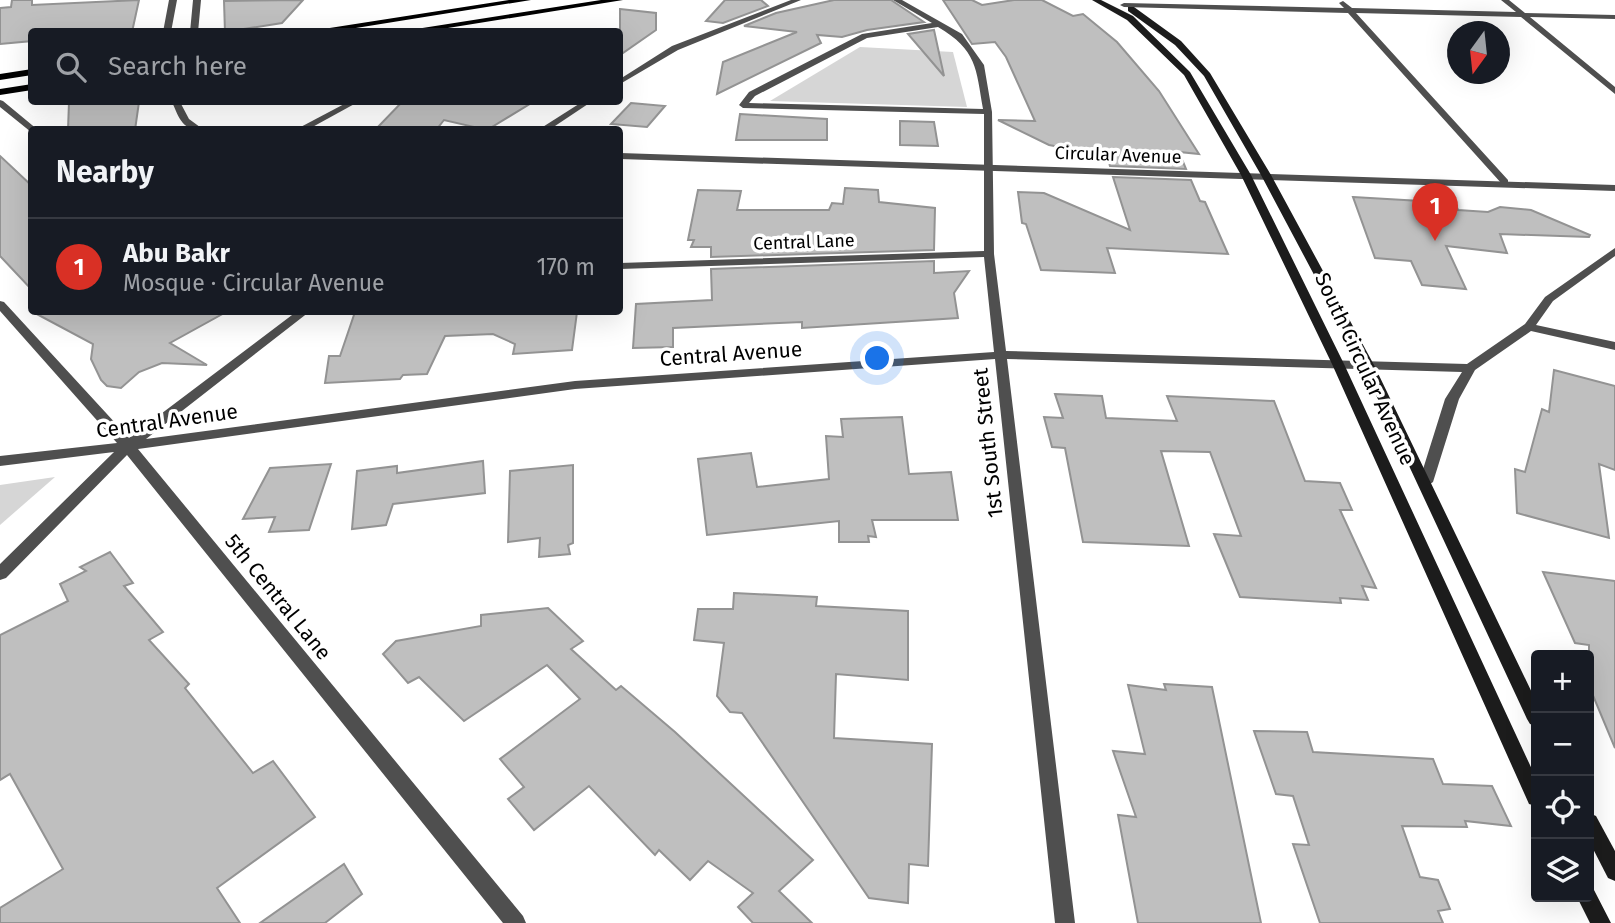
<!DOCTYPE html>
<meta charset="utf-8">
<style>
body{margin:0;font-family:"Fira Sans",sans-serif;background:#20242c;color:#f1f3f6}
.controls{position:absolute;right:21px;bottom:21px;display:grid;overflow:hidden;border-radius:7px;box-shadow:0 7px 28px #0002}
.controls button{width:63px;height:63px;display:grid;place-items:center;padding:0;border:0;border-bottom:2px solid #363941;background:#171b24;color:#f1f3f6;font:35px sans-serif}
.compass{position:absolute;left:1447px;top:21px;width:63px;height:63px;border-radius:50%;background:#171b24;box-shadow:0 7px 28px #0002;rotate:195deg}
.you{position:absolute;left:878px;top:359px;width:24px;height:24px;margin:-18px;border:5px solid #fff;border-radius:50%;background:#1a73e8;box-shadow:0 0 0 10px #1a73e833}
.badge{display:grid;place-items:center;width:46px;height:46px;border-radius:50%;background:#d93025;color:#fff;font-size:23px;font-weight:700}
.pin{position:absolute;translate:-50% -58px;filter:drop-shadow(0 2px 4px #0008)}
.pin::after{content:'';position:absolute;top:37px;width:24px;height:21px;background:inherit;clip-path:polygon(0 0,100% 0,50% 100%)}
.list{margin:0;padding:0;list-style:none}
h2{display:flex;justify-content:space-between;align-items:center;height:91px;margin:0;padding:0 28px;font-size:30px}
h2 small{font-size:23px;font-weight:400;color:#9ea1a6}
.list li{display:grid;grid-template-columns:46px 1fr auto;gap:21px;align-items:center;box-sizing:border-box;height:98px;padding:0 28px;border-top:2px solid #363941}
.list b{display:block;font-size:26px;white-space:nowrap}
.list p{margin:0;font-size:23px;white-space:nowrap;color:#9ea1a6}
.list em{font-size:23px;font-style:normal;color:#9ea1a6}
.icon{flex:none;width:38px;height:38px;fill:none;stroke:currentColor;stroke-width:2;stroke-linecap:round;stroke-linejoin:round}
.map{position:relative;flex:none;width:1615px;height:923px;overflow:hidden}
.search{position:absolute;background:#171b24;box-shadow:0 7px 28px #0002;left:28px;top:28px;width:595px;height:77px;display:flex;align-items:center;gap:18px;box-sizing:border-box;padding:0 24px;border-radius:7px;color:#9ea1a6;font-size:26px}
.panel{position:absolute;background:#171b24;box-shadow:0 7px 28px #0002;left:28px;top:126px;width:595px;height:189px;border-radius:7px}
.map>svg:first-child{display:block}
</style>
<div class="map">
<svg width="1615" height="923" viewBox="0 0 1615 923">
<rect width="100%" height="100%" fill="#fff"/>
<!-- green -->
<g fill="#d6d6d6">
<polygon points="860,47 953,52 967,107 770,101"/>
<polygon points="55,477 0,525 0,485"/>
</g>
<!-- building -->
<g fill="#bfbfbf" stroke="#939393" stroke-width="2">
<polygon points="12,0 32,0 32,5 139,0 132,32 32,32 32,41 0,44 0,8 11,7"/>
<polygon points="303,0 282,23 225,32 224,1"/>
<polygon points="725,0 761,0 768,6 723,23 706,21"/>
<polygon points="834,0 891,0 924,22 867,30 842,37 817,35 821,43 717,94 723,62 797,32 744,26 776,13"/>
<polygon points="943,0 972,0 982,5 1014,0 1042,0 1073,16 1083,14 1117,42 1159,91 1199,154 1179,152 1186,169 1110,166 1107,157 1087,157 1087,152 1049,145 998,120 1035,121 1006,57 995,42 972,44"/>
<polygon points="620,9 656,13 656,30 620,55"/>
<polygon points="934,30 944,76 908,34"/>
<polygon points="69,102 139,102 135,130 68,130"/>
<polygon points="402,102 533,102 487,130 444,120 436,130 375,130"/>
<polygon points="631,103 665,106 647,127 611,124"/>
<polygon points="740,114 827,119 827,140 736,140"/>
<polygon points="900,121 934,122 938,146 900,145"/>
<polygon points="0,156 32,186 32,290 0,256"/>
<polygon points="1113,177 1191,180 1200,201 1205,202 1228,254 1107,248 1115,273 1041,270 1026,224 1022,223 1018,192 1044,193 1130,230"/>
<polygon points="845,188 878,190 879,202 935,208 934,250 711,257 711,247 691,247 694,240 688,240 698,190 741,191 737,210 829,210 832,203 843,204"/>
<polygon points="1353,197 1455,203 1458,210 1488,212 1500,207 1531,210 1590,235 1589,237 1500,234 1507,253 1446,246 1466,289 1422,285 1411,261 1375,258"/>
<polygon points="934,261 934,273 969,271 954,293 958,318 802,328 802,322 673,328 673,347 633,348 636,304 712,300 711,269"/>
<polygon points="33,312 226,312 170,343 207,365 162,363 139,372 121,388 107,386 101,380 91,359 93,344"/>
<polygon points="355,312 577,312 572,350 513,354 515,344 493,334 445,336 427,374 403,375 400,379 325,383 329,356 340,356"/>
<polygon points="1554,370 1615,386 1615,470 1599,464 1609,538 1517,513 1515,469 1525,472 1542,409 1549,412"/>
<polygon points="1055,394 1102,396 1106,418 1177,421 1167,396 1274,401 1305,481 1340,483 1352,510 1340,510 1376,588 1362,586 1368,600 1340,598 1341,603 1240,597 1214,534 1241,536 1210,452 1161,451 1189,546 1083,542 1065,448 1052,447 1044,417 1063,418"/>
<polygon points="902,417 909,474 951,472 958,520 872,520 876,537 868,536 869,542 839,542 839,521 707,535 698,459 751,453 757,487 829,479 826,436 843,437 841,419"/>
<polygon points="483,461 485,493 393,504 386,525 352,529 357,471 397,466 397,473"/>
<polygon points="331,464 309,530 269,532 275,517 243,519 270,468"/>
<polygon points="573,465 573,543 568,545 570,554 539,557 540,538 508,542 510,471"/>
<polygon points="110,552 133,583 124,586 163,632 149,640 189,684 185,688 253,773 273,761 315,817 217,888 240,923 0,923 0,908 63,869 10,774 0,780 0,635 68,601 60,584 86,571 80,567"/>
<polygon points="1543,572 1615,581 1615,748 1589,686 1589,645 1575,643"/>
<polygon points="734,593 817,597 816,606 908,611 908,680 836,674 834,738 932,744 928,866 909,864 908,903 869,898 742,713 730,712 717,696 724,643 694,640 698,609 733,609"/>
<polygon points="548,608 583,641 571,649 616,690 621,686 675,732 813,860 779,891 812,923 753,923 738,907 753,893 708,861 690,880 659,850 655,855 589,786 534,830 508,799 524,787 500,759 580,699 547,665 464,721 419,677 408,683 383,654 396,641 481,626 481,615"/>
<polygon points="1164,684 1212,687 1261,923 1138,923 1118,815 1136,817 1113,751 1145,754 1128,685 1166,690"/>
<polygon points="1254,731 1307,732 1313,752 1433,759 1443,784 1492,786 1511,826 1465,821 1467,827 1402,826 1420,877 1438,880 1450,909 1438,911 1443,923 1320,923 1293,844 1309,845 1293,796 1276,794"/>
<polygon points="344,864 362,894 325,923 260,923"/>
</g>
<g fill="none" stroke-linecap="round" stroke-linejoin="round">
<!-- minor -->
<g fill="#4f4f4f" fill-rule="evenodd">
<polygon points="791,0 801,0 678,50 620,84 620,79 672,46"/>
<path d="M893,0h9l60,34 22,31 8,47 2,142 12,97 461,13 58,-40 20,-27 70,-49v8l-62,45 -17,24 79,17v8l-84,-19 -56,39 -16,29 -26,83 -7,5 -7,-5 26,-83 17,-27 -455,-13 68,564h-20l-60,-564 -420,30 -437,60 385,467 3,7h-23l-376,-468 -121,123 -6,2v-16l114,-112 -114,14v-10l117,-13 -117,-132v-10l4,1 125,136 167,-126h13l-163,127 429,-58 419,-29 -10,-95 -364,12v-6l364,-12v-137l-241,-6 -4,-3 10,-13 113,-58 70,-11zM938,27c39,23 38,41 45,82l-234,-6 6,-7 112,-58z"/>
<polygon points="1501,0 1509,0 1525,13 1615,15 1615,19 1530,17 1615,87 1615,94 1521,17 1356,13 1508,180 1508,184 1502,184 1348,13 1124,7 1120,5 1124,3 1344,8 1339,3 1343,1 1352,8 1516,12"/>
<polygon points="0,100 3,101 38,130 32,130 31,132 0,107"/>
<polygon points="348,102 358,102 307,130 295,130"/>
<polygon points="582,102 591,102 549,130 538,130"/>
</g>
<!-- tertiary -->
<g fill="#4f4f4f" fill-rule="evenodd">
<polygon points="169,0 177,0 171,32 163,32"/>
<polygon points="193,0 201,0 198,32 190,32"/>
<path d="M172,102h8l9,17 15,11c-22,0 -24,-10 -32,-28z"/>
<polygon points="620,153 1615,185 1615,191 620,159"/>
</g>
<!-- secondary -->
<g fill="#1c1c1c" fill-rule="evenodd">
<polygon points="1092,0 1101,0 1133,16 1190,72 1251,175 1344,364 1536,778 1536,806 1529,804 1332,364 1241,175 1184,75 1127,20"/>
<polygon points="1128,7 1134,7 1181,41 1210,73 1271,175 1374,365 1536,701 1536,726 1530,724 1527,719 1362,365 1261,175 1204,76 1175,45 1128,11"/>
<polygon points="1589,813 1596,816 1615,851 1615,881 1608,878 1589,841"/>
<polygon points="1589,888 1594,890 1611,923 1590,923 1577,897 1589,897"/>
</g>
<!-- primary -->
<g fill="#000" fill-rule="evenodd">
<polygon points="509,0 531,0 331,32 304,32"/>
<polygon points="601,0 623,0 423,32 397,32"/>
<polygon points="32,69 32,75 0,80 0,74"/>
<polygon points="32,84 32,90 0,95 0,89"/>
</g>
</g>
<g text-anchor="middle" stroke-width="7" stroke-linejoin="round" paint-order="stroke">
<!-- far-street labels -->
<g font-size="18" fill="#000" stroke="#fff">
<text transform="translate(1118 155) rotate(2)" y="6">Circular Avenue</text>
<text transform="translate(804 242) rotate(-2)" y="6">Central Lane</text>
</g>
<!-- street labels -->
<g font-size="21" fill="#000" stroke="#fff">
<text transform="translate(731 354) rotate(-4)" y="7">Central Avenue</text>
<text transform="translate(1365 369) rotate(65)" y="7">South Circular Avenue</text>
<text transform="translate(167 421) rotate(-8)" y="7">Central Avenue</text>
<text transform="translate(988 443) rotate(-96)" y="7">1st South Street</text>
<text transform="translate(278 597) rotate(51)" y="7">5th Central Lane</text>
</g>
</g>
</svg>
<div class="controls">
<button>+</button>
<button>−</button>
<button><svg class="icon" aria-label="locate" viewBox="0 0 24 24"><circle cx="12" cy="12" r="6"/><path d="M12 2v4M12 18v4M2 12h4M18 12h4"/></svg></button>
<button><svg class="icon" aria-label="layers" viewBox="0 0 24 24"><path d="M12 4l9 5-9 5-9-5zM3 14l9 5 9-5"/></svg></button>
</div>
<svg class="compass" viewBox="-18 -18 36 36"><path d="M0-13l5 13h-10z" fill="#e53935"/><path d="M0 13l5-13h-10z" fill="#9ea1a6"/></svg>
<div class="you"></div>
<div class="pin badge" style="left:1435px;top:241px">1</div>
<div class="search"><svg class="icon" aria-label="search" viewBox="0 0 24 24"><circle cx="10" cy="10" r="6"/><path d="M15 15l6 6"/></svg>Search here</div>
<section class="panel">
<h2>Nearby<small></small></h2>
<ul class="list">
<li><span class="badge">1</span><div><b>Abu Bakr</b><p>Mosque · Circular Avenue</p></div><em>170 m</em></li>
</ul>
</section>
</div>
